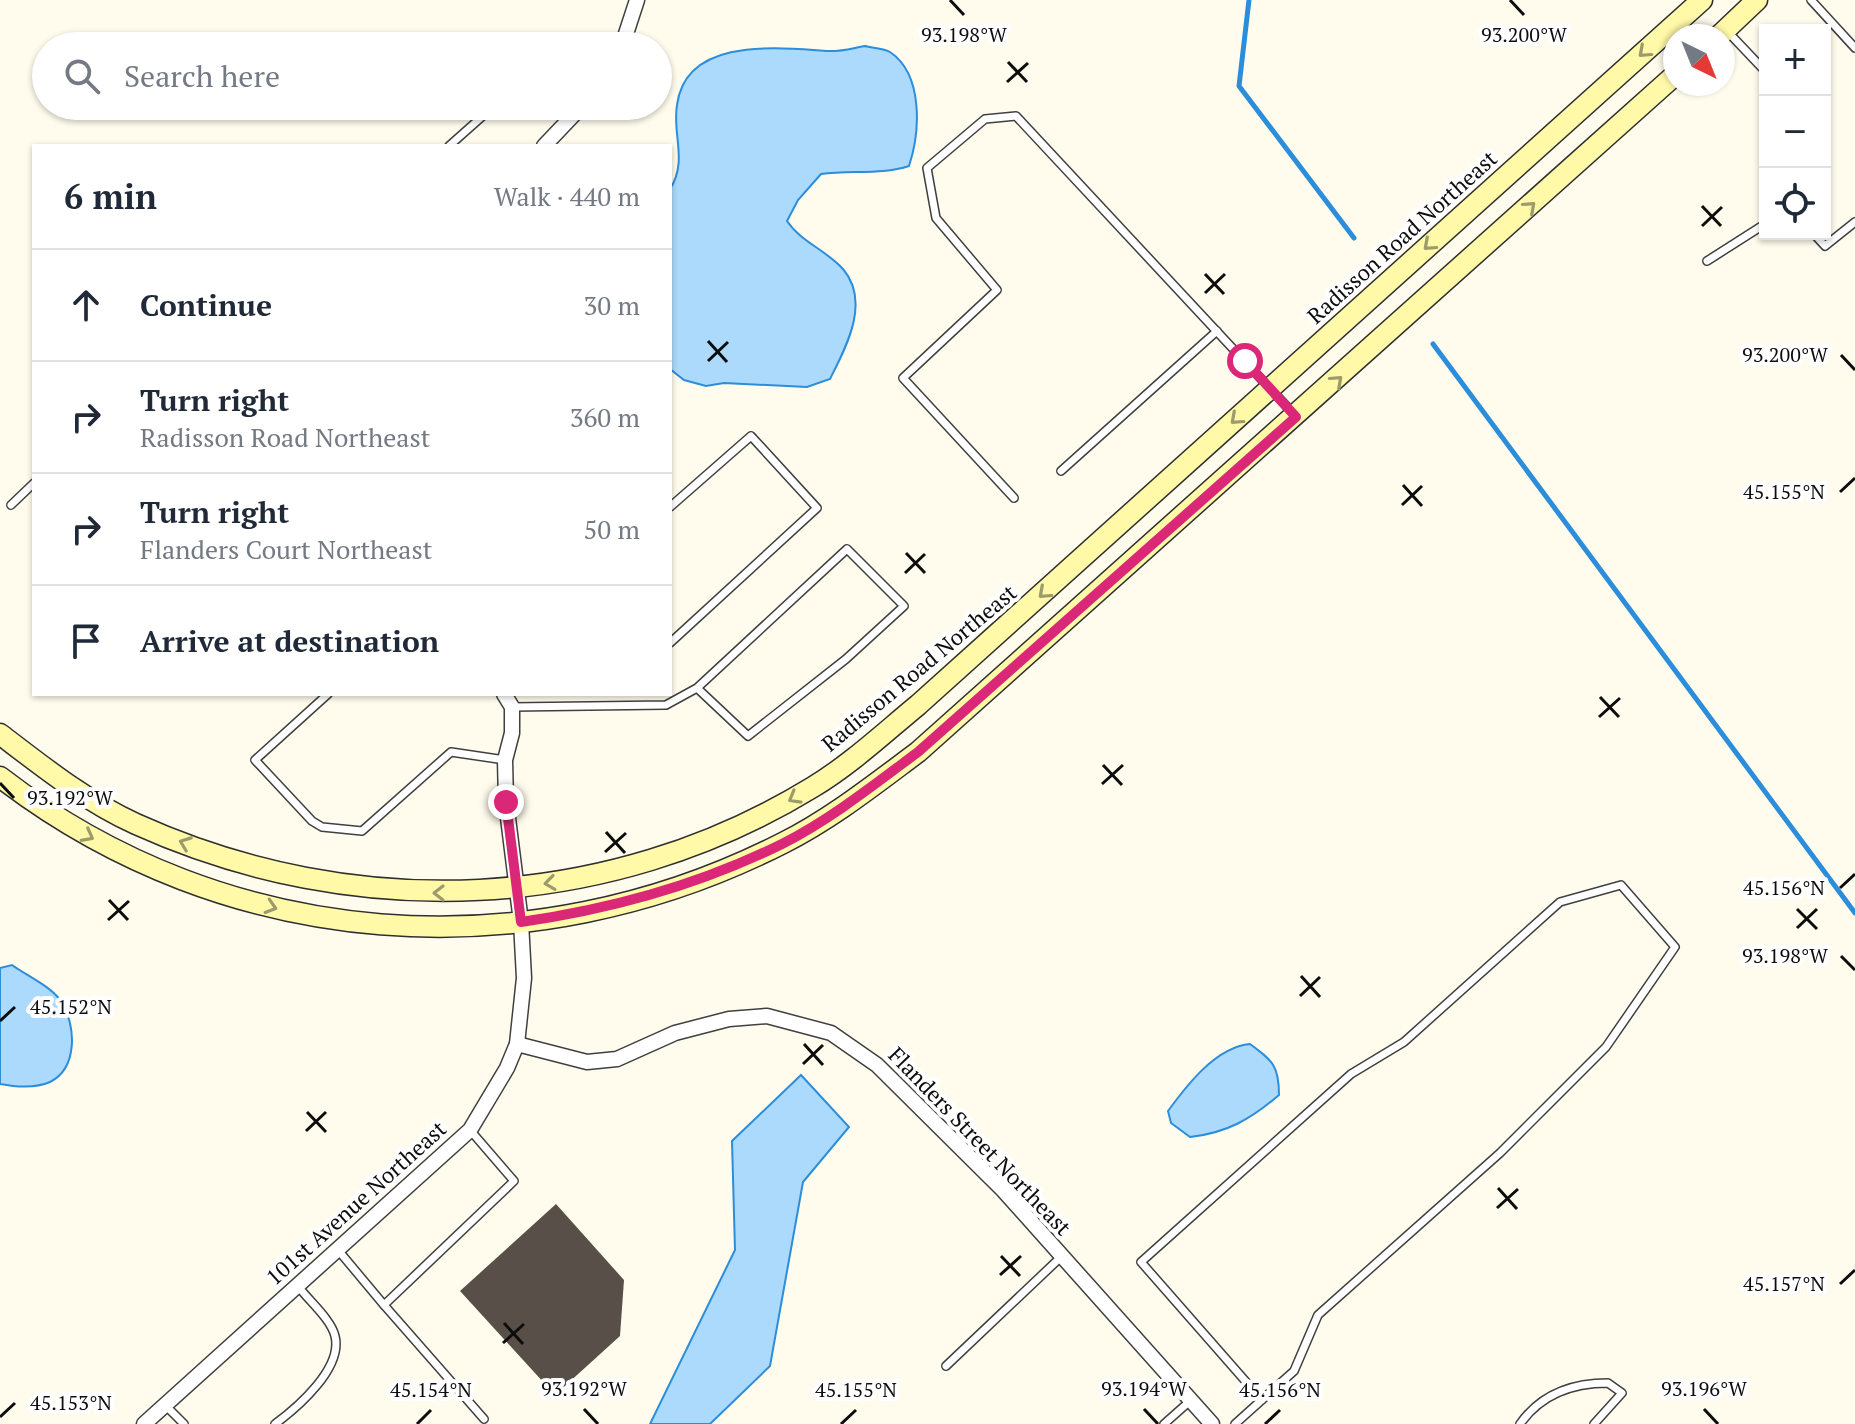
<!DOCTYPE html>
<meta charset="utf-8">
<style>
body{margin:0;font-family:"PT Serif",serif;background:#f2f2f3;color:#1f2937}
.controls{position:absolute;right:24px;top:24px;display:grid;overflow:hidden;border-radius:0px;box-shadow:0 2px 6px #0004}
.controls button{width:72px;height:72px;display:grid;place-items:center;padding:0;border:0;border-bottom:2px solid #e0e1e3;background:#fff;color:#1f2937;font:40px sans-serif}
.compass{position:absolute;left:1663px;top:24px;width:72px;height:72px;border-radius:50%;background:#fff;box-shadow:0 2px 6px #0004;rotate:137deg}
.stop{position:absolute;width:24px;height:24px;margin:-18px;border:6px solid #db2777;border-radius:50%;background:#fff}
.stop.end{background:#db2777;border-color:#fff;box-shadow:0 2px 8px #0008}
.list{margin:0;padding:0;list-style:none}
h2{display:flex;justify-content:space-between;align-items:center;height:104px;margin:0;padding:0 32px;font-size:34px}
h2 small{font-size:26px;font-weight:400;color:#747a83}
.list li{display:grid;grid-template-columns:52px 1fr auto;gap:24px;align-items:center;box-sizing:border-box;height:112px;padding:0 32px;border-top:2px solid #e0e1e3}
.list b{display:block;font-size:30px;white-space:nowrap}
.list p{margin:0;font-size:26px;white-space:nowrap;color:#747a83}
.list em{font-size:26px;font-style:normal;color:#747a83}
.icon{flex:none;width:44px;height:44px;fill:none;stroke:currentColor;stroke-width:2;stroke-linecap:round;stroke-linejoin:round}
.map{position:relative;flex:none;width:1855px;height:1424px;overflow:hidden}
.search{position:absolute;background:#fff;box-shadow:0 2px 6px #0004;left:32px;top:32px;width:640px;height:88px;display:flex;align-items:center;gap:20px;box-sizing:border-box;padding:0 28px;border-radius:44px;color:#747a83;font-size:30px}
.panel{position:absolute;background:#fff;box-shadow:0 2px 6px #0004;left:32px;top:144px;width:640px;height:552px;border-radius:0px}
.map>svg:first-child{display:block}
</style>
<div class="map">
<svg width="1855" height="1424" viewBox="0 0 1855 1424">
<rect width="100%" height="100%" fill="#fffced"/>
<!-- water -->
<g fill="#acdafc" stroke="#2c8dda" stroke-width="2">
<path d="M865,46c7,2 19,2 25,6 34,23 30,81 19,114 -27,9 -58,4 -88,8l-23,26 -11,21c14,21 39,29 56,48 28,33 3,78 -13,110l-23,8 -83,-4 -18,3 -22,-6 -14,-11v-180c18,-28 2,-55 7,-84 9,-69 102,-57 151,-54 12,1 25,-3 37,-5z"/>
<path d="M12,965c15,11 41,22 50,38 14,23 16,65 -12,79 -16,7 -34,5 -50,2v-116z"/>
<path d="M1250,1044c23,17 29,22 29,51 -28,24 -52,38 -89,42l-19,-14 -3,-12c19,-26 48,-64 82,-67z"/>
<polygon points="801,1075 849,1127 803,1182 770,1366 710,1424 650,1424 735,1250 732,1141"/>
</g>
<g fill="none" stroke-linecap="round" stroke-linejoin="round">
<!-- stream -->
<g stroke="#2c8dda" stroke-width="5">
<polyline points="1249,0 1239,86 1354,238"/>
<polyline points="1433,344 1855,913"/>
</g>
</g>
<!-- building -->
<polygon fill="#574f48" points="556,1204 624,1280 620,1336 555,1395 460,1291"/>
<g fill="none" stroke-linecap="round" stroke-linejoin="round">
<!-- lane casing -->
<g stroke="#404040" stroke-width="10">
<g id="lane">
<polyline points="1811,0 1855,48"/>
<polyline points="1727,31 1765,71"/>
<polyline points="449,146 494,106"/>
<polyline points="1814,234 1825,246 1855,222"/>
<polyline points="1707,261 1765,224"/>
<polyline points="1061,471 1217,331"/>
<polyline points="1014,498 903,378 997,290 936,218 927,168 985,119 1016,116 1292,412"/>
<polyline points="11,505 34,483"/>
<polyline points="670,507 751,436 817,508 670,643"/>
<polyline points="328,694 255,760 312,821 322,827 362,831 451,752 505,760"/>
<polyline points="512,707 666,705 697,688 748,736 846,659 904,606 847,549 697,688"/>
<polyline points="338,1250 384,1305 514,1181 470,1130"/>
<polyline points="384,1305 484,1419"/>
<polyline points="946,1366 1062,1256"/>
<polyline points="165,1405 184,1424"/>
<path d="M275,1424c23,-17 68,-56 60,-88 -4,-17 -27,-36 -37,-50"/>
<polyline points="1164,1424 1190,1401"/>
<polyline points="1235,1424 1294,1371 1318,1315 1500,1153 1606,1047 1675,947 1621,885 1560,902 1404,1042 1351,1074 1141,1262 1262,1400"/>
<path d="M1520,1424c21,-30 53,-41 88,-41l14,10 -28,31"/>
</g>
</g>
<!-- street casing -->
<g stroke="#404040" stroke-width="17">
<g id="street">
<polyline points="622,46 637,0"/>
<polyline points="544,146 582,106"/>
<polyline points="517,1044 587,1062 617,1059 675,1033 729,1019 767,1016 831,1033 877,1065 1003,1190 1212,1424"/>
<polyline points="144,1424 470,1130 507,1068 517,1044 524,978 521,922 506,802 505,760 512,733 512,707 504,694"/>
</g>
</g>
<!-- secondary casing -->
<g stroke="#2f2f2f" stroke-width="23">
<g id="secondary">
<polyline points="1719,36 1757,0"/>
<path d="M0,734c43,33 87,68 136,90 219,99 471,89 677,-37 38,-23 71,-54 105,-82l784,-705"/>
<path d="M0,777c227,175 528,196 783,66 48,-24 92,-59 135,-91l757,-677"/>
</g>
</g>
<!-- lane -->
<use href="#lane" stroke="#fff" stroke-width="7"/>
<!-- street -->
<use href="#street" stroke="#fff" stroke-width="14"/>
<!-- secondary -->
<use href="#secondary" stroke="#fff9a8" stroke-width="20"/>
</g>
<!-- one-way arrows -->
<defs><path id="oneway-chevron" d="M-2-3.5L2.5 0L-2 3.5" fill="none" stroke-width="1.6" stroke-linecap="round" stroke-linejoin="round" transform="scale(2)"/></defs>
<g stroke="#9e9b6a">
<use href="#oneway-chevron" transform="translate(1644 52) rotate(138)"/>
<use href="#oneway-chevron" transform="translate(1530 207) rotate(-42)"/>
<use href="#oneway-chevron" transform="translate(1429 245) rotate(138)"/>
<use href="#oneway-chevron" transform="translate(1337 381) rotate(-42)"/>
<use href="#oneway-chevron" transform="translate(1236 419) rotate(138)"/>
<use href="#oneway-chevron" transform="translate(1044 593) rotate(138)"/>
<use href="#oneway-chevron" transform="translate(794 798) rotate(150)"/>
<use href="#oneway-chevron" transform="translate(88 836) rotate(28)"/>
<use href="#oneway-chevron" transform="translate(185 843) rotate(-159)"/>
<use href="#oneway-chevron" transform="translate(550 883) rotate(172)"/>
<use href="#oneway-chevron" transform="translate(439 893) rotate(-180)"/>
<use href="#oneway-chevron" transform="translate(271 907) rotate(17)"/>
</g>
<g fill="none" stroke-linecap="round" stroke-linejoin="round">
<!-- route -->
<path stroke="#db2777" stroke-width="10" d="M506,802l15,120c92,-13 178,-37 261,-78 49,-25 93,-60 136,-92l378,-335 -51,-56"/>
</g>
<!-- ticks -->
<path fill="none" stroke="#0d0d0d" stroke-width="3" d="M950,0l14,15M1510,0l14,15M1008,62l19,20M1007,82l21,-19M1702,206l19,20M1702,226l20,-19M1205,274l19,20M1205,293l20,-19M708,341l19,21M1841,355l14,15M708,361l20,-19M1403,485l19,21M1840,492l15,-14M1402,505l20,-19M906,553l19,20M905,573l20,-19M1600,697l19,20M1599,717l21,-19M1103,765l19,20M0,783l14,15M1102,784l21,-19M606,832l19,21M605,852l21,-19M1840,888l15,-14M109,900l19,20M1797,909l20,20M108,920l21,-19M1797,928l20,-19M1841,956l14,14M1301,976l19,21M1300,996l20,-19M0,1021l15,-14M804,1044l19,21M803,1064l20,-19M307,1112l19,20M306,1131l20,-19M1498,1188l19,21M1497,1208l21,-19M1001,1256l19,20M1000,1275l21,-19M1840,1284l15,-14M504,1323l19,21M503,1343l21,-19M584,1409l14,15M1144,1409l14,15M1704,1409l14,15M0,1417l15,-14M417,1424l14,-14M841,1424l15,-14M1265,1424l15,-14"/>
<g text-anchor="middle" stroke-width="8" stroke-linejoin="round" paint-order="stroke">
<!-- street labels -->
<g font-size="22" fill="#0d0d0d" stroke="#fff">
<text transform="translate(1402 237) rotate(-42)" y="8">Radisson Road Northeast</text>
<text transform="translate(919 668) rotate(-40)" y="8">Radisson Road Northeast</text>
<text transform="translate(980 1141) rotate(46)" y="8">Flanders Street Northeast</text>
<text transform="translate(356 1203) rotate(-42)" y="8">101st Avenue Northeast</text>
</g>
</g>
<g font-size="20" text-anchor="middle" fill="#0d0d0d" stroke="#fff" stroke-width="8" stroke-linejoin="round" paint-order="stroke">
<text x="964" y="42">93.198°W</text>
<text x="1524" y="42">93.200°W</text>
<text x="1785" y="362">93.200°W</text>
<text x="1784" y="499">45.155°N</text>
<text x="70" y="805">93.192°W</text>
<text x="1784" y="895">45.156°N</text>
<text x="1785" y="963">93.198°W</text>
<text x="71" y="1014">45.152°N</text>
<text x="1784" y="1291">45.157°N</text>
<text x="584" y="1396">93.192°W</text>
<text x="1144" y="1396">93.194°W</text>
<text x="1704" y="1396">93.196°W</text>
<text x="431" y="1397">45.154°N</text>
<text x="856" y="1397">45.155°N</text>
<text x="1280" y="1397">45.156°N</text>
<text x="71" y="1410">45.153°N</text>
</g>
</svg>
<div class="controls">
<button>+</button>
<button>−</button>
<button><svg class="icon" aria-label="locate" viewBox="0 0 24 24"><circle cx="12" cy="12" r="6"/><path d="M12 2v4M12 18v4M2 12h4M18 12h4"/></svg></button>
</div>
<svg class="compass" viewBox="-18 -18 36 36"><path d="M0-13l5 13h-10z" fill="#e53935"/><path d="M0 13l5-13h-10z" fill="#747a83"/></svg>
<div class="stop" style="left:1245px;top:361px"></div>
<div class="stop end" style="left:506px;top:802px"></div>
<div class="search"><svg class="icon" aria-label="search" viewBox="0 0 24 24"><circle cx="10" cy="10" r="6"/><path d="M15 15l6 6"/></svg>Search here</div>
<section class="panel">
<h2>6 min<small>Walk · 440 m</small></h2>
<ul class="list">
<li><svg class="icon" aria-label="ahead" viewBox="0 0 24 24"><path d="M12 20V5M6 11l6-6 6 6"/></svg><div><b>Continue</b></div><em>30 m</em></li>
<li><svg class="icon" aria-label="right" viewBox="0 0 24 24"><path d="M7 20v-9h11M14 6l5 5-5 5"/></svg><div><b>Turn right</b><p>Radisson Road Northeast</p></div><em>360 m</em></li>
<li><svg class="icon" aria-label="right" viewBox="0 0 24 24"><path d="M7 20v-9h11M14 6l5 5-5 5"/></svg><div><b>Turn right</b><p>Flanders Court Northeast</p></div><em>50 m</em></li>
<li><svg class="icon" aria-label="arrive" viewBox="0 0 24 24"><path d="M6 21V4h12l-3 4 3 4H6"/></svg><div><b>Arrive at destination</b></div></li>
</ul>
</section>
</div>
